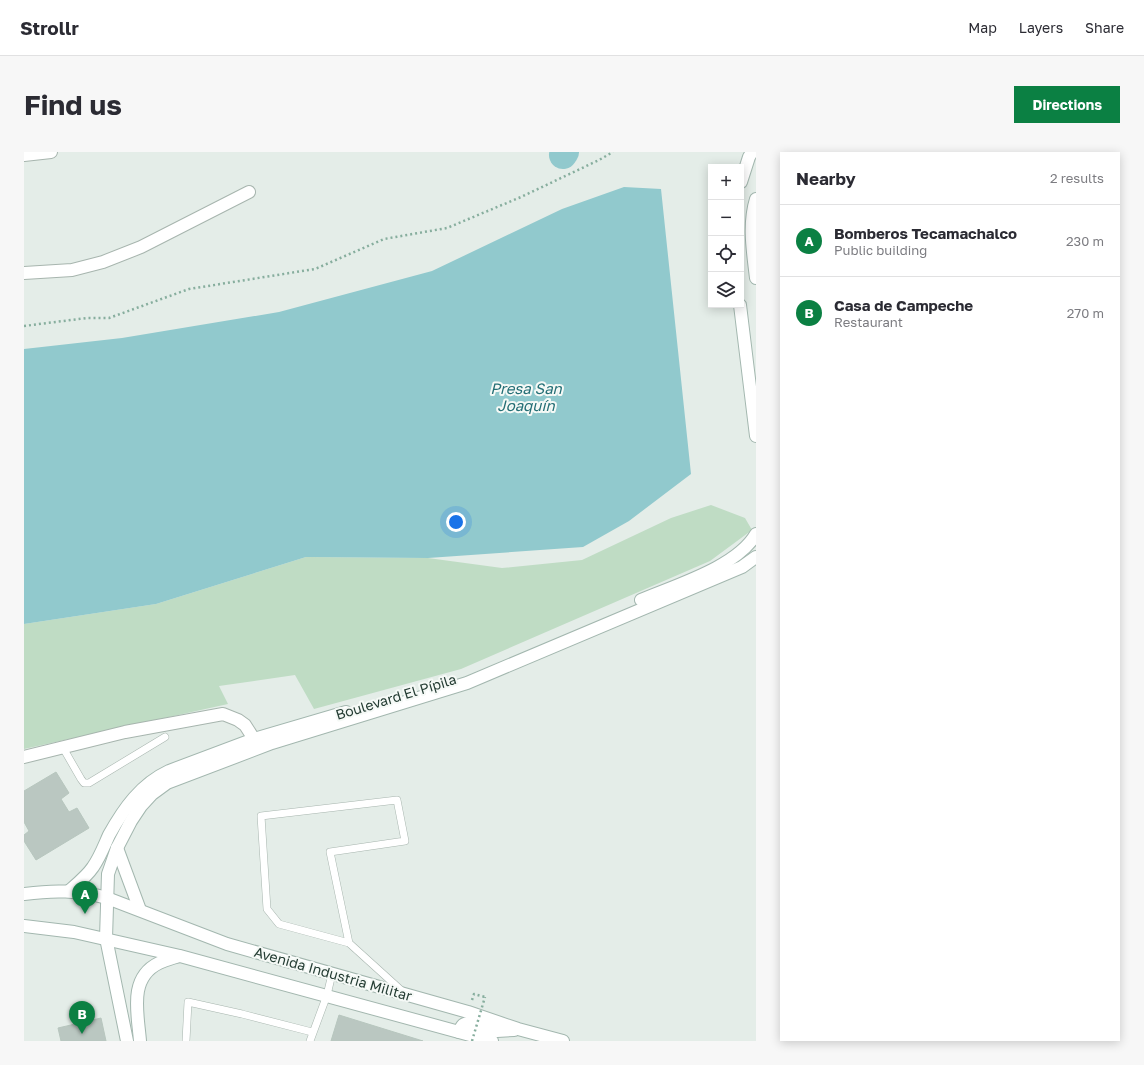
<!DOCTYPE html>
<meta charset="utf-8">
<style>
body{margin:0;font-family:"Golos Text",sans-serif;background:#f7f7f7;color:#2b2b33}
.controls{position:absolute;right:12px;top:12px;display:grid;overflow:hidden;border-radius:0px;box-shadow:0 2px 10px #0003}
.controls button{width:36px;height:36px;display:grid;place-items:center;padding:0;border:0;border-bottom:1px solid #e1e1e2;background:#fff;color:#2b2b33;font:20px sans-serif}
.you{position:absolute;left:432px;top:370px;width:14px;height:14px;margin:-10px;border:3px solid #fff;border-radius:50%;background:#1a73e8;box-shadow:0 0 0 6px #1a73e833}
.badge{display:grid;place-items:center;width:26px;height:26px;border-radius:50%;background:#0b8043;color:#fff;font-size:13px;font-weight:700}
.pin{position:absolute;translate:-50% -33px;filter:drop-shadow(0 1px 2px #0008)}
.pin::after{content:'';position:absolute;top:21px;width:14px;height:12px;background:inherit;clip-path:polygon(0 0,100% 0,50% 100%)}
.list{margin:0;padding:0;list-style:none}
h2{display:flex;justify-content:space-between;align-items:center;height:52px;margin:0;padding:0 16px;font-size:17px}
h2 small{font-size:13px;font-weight:400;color:#7c7c81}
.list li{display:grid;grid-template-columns:26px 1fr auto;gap:12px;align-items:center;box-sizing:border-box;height:72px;padding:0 16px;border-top:1px solid #e1e1e2}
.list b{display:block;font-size:15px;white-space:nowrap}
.list p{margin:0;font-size:13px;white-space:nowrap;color:#7c7c81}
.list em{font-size:13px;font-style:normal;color:#7c7c81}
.icon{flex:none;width:22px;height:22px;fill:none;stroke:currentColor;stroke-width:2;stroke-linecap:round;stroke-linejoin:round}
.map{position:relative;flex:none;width:732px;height:889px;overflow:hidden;border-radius:0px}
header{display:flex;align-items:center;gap:24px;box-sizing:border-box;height:56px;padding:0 20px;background:#fff;border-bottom:1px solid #e1e1e2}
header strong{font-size:19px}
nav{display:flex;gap:22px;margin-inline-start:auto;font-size:14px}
.intro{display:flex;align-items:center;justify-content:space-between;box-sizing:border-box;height:96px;padding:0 24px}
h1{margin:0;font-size:28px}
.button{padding:10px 18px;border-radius:0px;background:#0b8043;color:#fff;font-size:14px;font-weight:700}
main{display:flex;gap:24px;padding:0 24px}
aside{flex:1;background:#fff;border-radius:0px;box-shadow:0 2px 10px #0003}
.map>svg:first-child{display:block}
</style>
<header>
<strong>Strollr</strong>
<nav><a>Map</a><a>Layers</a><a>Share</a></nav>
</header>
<div class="intro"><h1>Find us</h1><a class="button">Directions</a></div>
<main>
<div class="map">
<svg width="732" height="889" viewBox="0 0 732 889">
<rect width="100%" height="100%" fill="#e4ede8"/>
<!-- green -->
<polygon fill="#bfdcc4" points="687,353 721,366 728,378 686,409 437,517 290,557 271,523 195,534 204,552 0,597 0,472 132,452 282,405 404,406 478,416 558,408 647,366"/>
<!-- water -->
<polygon fill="#91c9cd" points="600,35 637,37 667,322 605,369 559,395 404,406 282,405 132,452 0,472 0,197 98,186 255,160 408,119 538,57"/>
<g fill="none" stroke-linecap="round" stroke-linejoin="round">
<!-- river -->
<polyline stroke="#91c9cd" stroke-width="28" points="539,3 541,0"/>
</g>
<!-- building -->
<g fill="#bac7c1" stroke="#b7c6be">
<polygon points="32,620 45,641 37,647 45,660 53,656 65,676 12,708 0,689 0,683 5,679 0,670 0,639"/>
<polygon points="315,863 399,889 307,889"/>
<polygon points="77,866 82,889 37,889 34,876"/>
</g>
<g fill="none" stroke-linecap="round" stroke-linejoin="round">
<!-- lane casing -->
<g stroke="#a7b5ae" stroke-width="8">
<g id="lane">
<polyline points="38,594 57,627 60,631 65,631 141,585"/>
<polyline points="325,791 306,700 381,689 373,648 237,664 243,757 255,772 325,791 378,839"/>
<polyline points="162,889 164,850 218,862 288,880"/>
<polyline points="286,889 303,843 308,822"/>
</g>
</g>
<!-- street casing -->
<g stroke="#a7b5ae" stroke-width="14">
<g id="street">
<polyline points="0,3 27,0"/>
<polyline points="0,121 48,118 79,110 117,95 225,40"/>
<polyline points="0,605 101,580 199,562 214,568 221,573 230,587"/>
</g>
</g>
<!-- secondary casing -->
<g stroke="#a3b7af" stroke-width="14">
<g id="secondary">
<polyline points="717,30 725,5 728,0"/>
<path d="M732,47c-8,26 -3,53 0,79"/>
<polyline points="716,153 732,284"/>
<path d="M617,448c35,-15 96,-33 115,-66"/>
<polyline points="93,696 116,758"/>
<path d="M45,739c8,-7 18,-15 24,-24 7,-10 11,-21 16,-32 15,-27 32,-51 60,-64l85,-32 92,-27"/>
<path d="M0,742c29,-4 54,-4 83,4l120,46 241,68 50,17 45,12"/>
<polyline points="0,774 50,780 156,804 468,889"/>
<path d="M435,880c2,-5 3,-8 9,-9l29,8 17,-1"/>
<polyline points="103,889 82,786 84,722 93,696 107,669 117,654 128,642 143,631 248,591 443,531 718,415 732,405"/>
<path d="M116,889c-2,-27 -12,-63 19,-78 6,-3 14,-5 20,-7"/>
</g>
</g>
<!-- path -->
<g stroke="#87ae9e" stroke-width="2.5" stroke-dasharray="2 3" stroke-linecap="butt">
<polyline points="0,174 63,166 85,166 165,137 291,117 360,87 423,76 497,45 575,8 589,0"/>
<polyline points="448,848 450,842 461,845"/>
</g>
<!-- lane -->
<use href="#lane" stroke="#fff" stroke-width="7"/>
<!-- street -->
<use href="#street" stroke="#fff" stroke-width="12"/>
<!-- secondary -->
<use href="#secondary" stroke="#fff" stroke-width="12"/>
<!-- path-bridge -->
<polyline stroke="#87ae9e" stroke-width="2.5" stroke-dasharray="2 3" stroke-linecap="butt" points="448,889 461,845"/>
</g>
<g text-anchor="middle" stroke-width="4" stroke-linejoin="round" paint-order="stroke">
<!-- street labels -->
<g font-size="14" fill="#253d34" stroke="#f5f9f6">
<text transform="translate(372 545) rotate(-17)" y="5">Boulevard El Pípila</text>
<text transform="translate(309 822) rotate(16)" y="5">Avenida Industria Militar</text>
</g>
<!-- water labels -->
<g font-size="15" font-style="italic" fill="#236e75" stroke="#f5f9f6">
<text x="502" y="242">Presa San<tspan x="502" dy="17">Joaquín</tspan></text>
</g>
</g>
</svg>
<div class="controls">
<button>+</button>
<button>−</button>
<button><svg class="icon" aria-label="locate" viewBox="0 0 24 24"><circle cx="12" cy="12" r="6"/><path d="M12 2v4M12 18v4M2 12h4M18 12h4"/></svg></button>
<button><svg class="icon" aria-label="layers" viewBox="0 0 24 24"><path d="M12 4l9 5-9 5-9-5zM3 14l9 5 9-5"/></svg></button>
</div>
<div class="you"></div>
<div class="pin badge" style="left:61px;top:762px">A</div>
<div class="pin badge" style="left:58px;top:882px">B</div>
</div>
<aside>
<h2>Nearby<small>2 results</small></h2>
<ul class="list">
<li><span class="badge">A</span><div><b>Bomberos Tecamachalco</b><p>Public building</p></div><em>230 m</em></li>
<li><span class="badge">B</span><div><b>Casa de Campeche</b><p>Restaurant</p></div><em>270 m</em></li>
</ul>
</aside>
</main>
